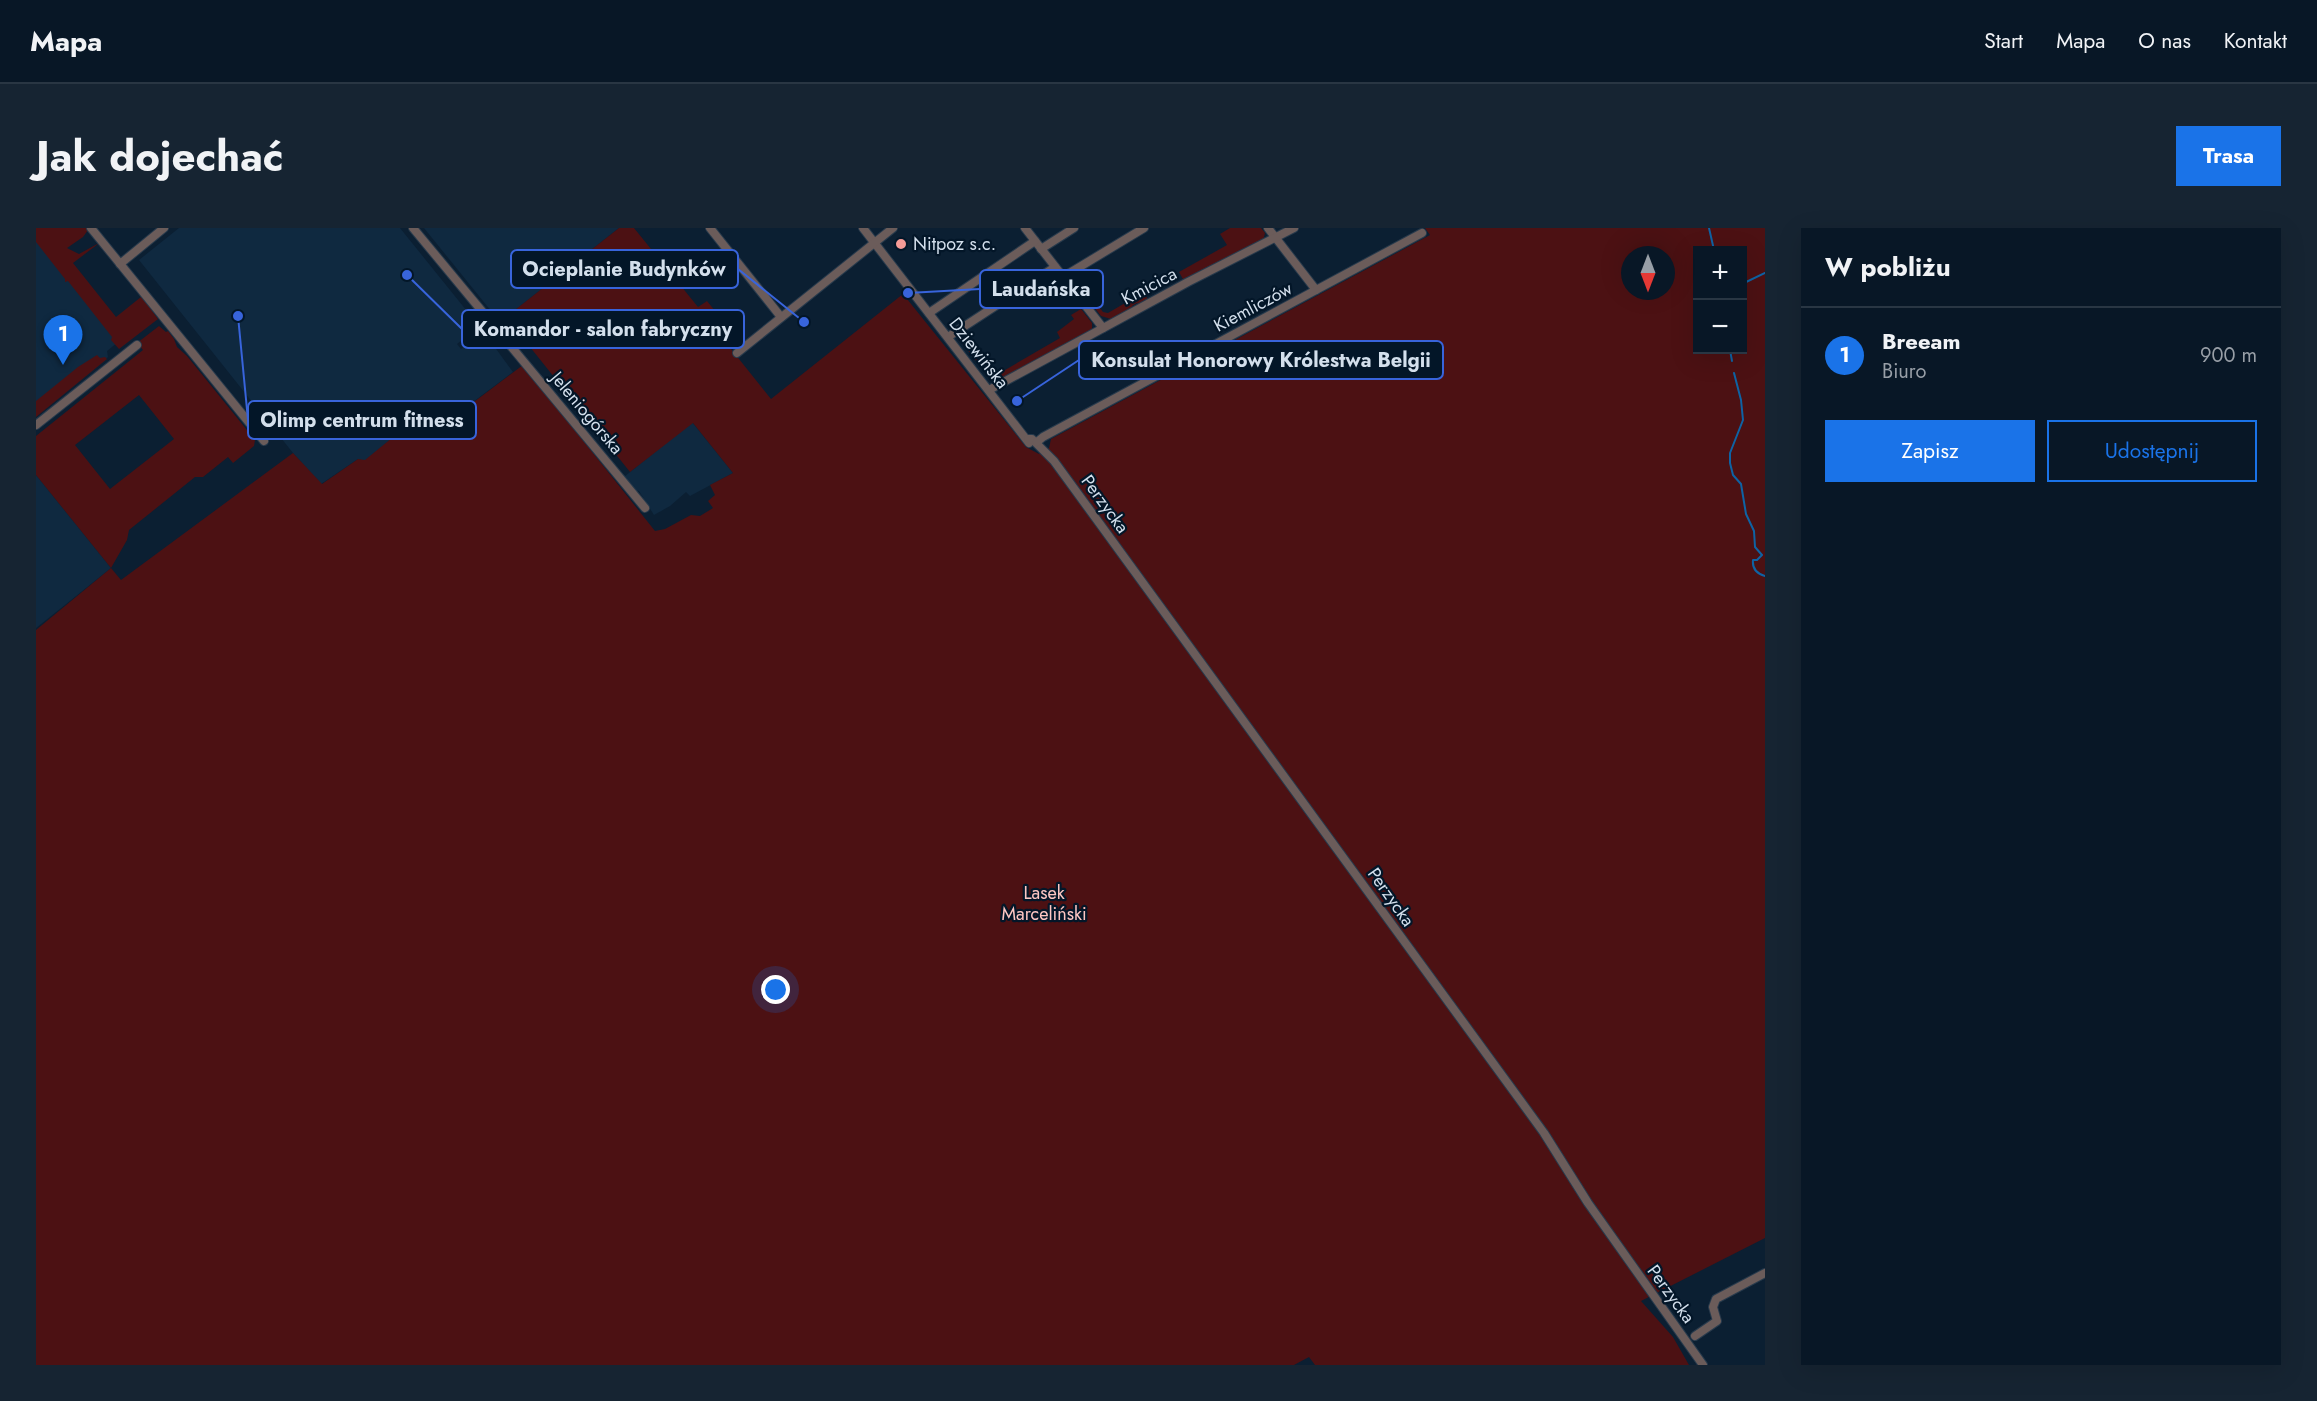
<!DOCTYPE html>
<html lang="pl">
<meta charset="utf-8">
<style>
body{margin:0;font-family:Jost,sans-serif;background:#162432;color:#f1f3f6}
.controls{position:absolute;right:18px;top:18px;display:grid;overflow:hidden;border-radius:0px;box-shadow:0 6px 24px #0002}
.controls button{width:54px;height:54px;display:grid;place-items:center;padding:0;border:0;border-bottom:2px solid #293643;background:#081726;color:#f1f3f6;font:30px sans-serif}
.compass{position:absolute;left:1585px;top:18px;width:54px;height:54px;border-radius:50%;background:#081726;box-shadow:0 6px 24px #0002;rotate:180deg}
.you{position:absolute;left:740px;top:762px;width:21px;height:21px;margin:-15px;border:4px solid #fff;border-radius:50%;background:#1a73e8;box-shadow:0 0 0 9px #1a73e833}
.badge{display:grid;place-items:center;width:39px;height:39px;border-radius:50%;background:#1a73e8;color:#fff;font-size:20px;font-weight:700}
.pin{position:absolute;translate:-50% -50px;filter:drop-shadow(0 2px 3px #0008)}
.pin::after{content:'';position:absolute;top:32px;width:21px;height:18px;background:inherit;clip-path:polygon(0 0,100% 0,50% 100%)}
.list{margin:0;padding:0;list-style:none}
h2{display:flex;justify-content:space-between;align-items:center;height:78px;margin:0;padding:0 24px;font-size:26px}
h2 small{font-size:20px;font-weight:400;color:#989fa7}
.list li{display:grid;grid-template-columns:39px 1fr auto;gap:18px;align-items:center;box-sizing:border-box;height:96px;padding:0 24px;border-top:2px solid #293643}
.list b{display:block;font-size:22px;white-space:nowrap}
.list p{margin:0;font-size:20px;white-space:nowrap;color:#989fa7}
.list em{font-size:20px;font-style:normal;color:#989fa7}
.actions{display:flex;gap:12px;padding:18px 24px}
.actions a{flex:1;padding:14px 0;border:2px solid #1a73e8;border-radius:0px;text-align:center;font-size:21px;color:#1a73e8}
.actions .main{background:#1a73e8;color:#fff}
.map{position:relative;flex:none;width:1729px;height:1137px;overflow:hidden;border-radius:0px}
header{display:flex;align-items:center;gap:36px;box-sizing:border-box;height:84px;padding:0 30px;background:#081726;border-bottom:2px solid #293643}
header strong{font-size:28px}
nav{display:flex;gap:33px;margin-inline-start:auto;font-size:21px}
.intro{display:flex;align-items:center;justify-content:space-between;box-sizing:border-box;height:144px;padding:0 36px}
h1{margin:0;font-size:42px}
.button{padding:15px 27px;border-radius:0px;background:#1a73e8;color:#fff;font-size:21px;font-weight:700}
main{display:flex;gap:36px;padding:0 36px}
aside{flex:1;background:#081726;border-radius:0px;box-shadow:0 6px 24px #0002}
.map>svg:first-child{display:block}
</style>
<header>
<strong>Mapa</strong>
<nav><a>Start</a><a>Mapa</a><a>O nas</a><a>Kontakt</a></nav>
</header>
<div class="intro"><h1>Jak dojechać</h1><a class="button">Trasa</a></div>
<main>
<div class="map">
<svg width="1729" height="1137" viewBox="0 0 1729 1137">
<rect width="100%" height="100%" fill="#0b1f32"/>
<!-- built -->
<g fill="#0f2940">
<polygon points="143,0 364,0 443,98 421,116 425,121 447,103 477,144 409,195 395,178 329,233 322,231 285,256 257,225 103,32"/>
<polygon points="388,0 583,0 464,94"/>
<polygon points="0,10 82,114 71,123 72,129 0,187"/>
<polygon points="656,194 697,245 654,268 650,264 634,278 618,287 603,263 598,262 588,249"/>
<polygon points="0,247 75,340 0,400"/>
</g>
<!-- green -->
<g fill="#4c1113" fill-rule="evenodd">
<polygon points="0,0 51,0 52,2 47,9 31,20 43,26 63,15 98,60 62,16 37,35 80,89 105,69 103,65 122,91 83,121 75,112 76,109 32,53 29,54 29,51 0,14"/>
<path d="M583,0h15l64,79 9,-6 33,41 -9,7 40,50 132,-105 123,153 13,7 10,-6 2,-9 379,-204 -5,-7h340v1010l-124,63 32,36 16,28h-374l-6,-8 -15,8h-1258v-735l75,-62 -75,-93v-39l107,-86 -6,-7 22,-17 7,6 2,-1 6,8 3,8 10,9 68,84 -1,6 -21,17 -5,-6 -25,20h-8l-66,53 -2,10 -16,28 10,12 172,-127 29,31 36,-25 7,1 66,-54 15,17 77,-58 132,166 10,-2 26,-14 9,1 13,-8 -5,-7 7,-6 -5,-10 23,-12 -40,-50 -63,49 -124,-155zM1662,22h44v100h-44zM1594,27h36v36h-36zM103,167l35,44 -64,50 -35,-44z"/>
<polygon points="1194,0 1225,0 1229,5 1227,13 1148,53 1143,44 1191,17 1184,6"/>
<polygon points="1039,47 1039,50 1067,84 1072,85 1108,64 1112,72 1103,77 1101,75 1096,78 1096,81 1075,91 1065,88 1035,49"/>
<polygon points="1045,81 1056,95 1056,102 961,154 954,151 924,112 925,109 957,149 1024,110 1021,104 1038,91 1035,87"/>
<polygon points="61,127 64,130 69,129 71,131 0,189 0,173 42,139"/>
</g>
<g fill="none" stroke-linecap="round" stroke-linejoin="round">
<!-- stream -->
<g stroke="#0e63a4" stroke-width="2">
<polyline points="1673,0 1678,22"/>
<polyline points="1706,56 1729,45"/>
<polyline points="1694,122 1696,133"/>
<path d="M1698,145l7,27 2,20 -13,33v10l3,12 8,9 5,30 8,17 1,16 7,8 -5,5h-4c-1,9 5,14 12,16"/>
</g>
<!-- street casing -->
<g stroke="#273a4c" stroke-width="10">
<g id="street">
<polyline points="55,0 228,213"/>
<polyline points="377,0 609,280"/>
<polyline points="674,0 745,89"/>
<polyline points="827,0 993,215"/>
<polyline points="989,0 1067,100"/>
<polyline points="1232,0 1280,62"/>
<polyline points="1005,21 1038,0"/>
<polyline points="84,36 128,0"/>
<polyline points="1027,49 1108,0"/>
<polyline points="893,85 999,13"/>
<polyline points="912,109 1019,39"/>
<polyline points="701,125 857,0"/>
<polyline points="953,162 1152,54 1258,0"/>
<polyline points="0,197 101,117"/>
<polyline points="992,211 996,211 1018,233 1508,905 1552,975 1667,1137"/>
<polyline points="1001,214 1007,209 1386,5"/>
<polyline points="1659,1108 1681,1093 1677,1079 1680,1071 1729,1045"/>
</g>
</g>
<!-- street -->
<use href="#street" stroke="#6b5c5a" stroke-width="8"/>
</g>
<!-- markers -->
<circle fill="#f59b97" stroke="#031628" stroke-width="2" cx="865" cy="16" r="6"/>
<g text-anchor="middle" stroke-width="4.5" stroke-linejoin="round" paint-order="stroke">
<!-- poi labels -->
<g font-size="18" fill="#d3dfec" stroke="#031628" text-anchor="start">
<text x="877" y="22">Nitpoz s.c.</text>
</g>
<!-- street labels -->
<g font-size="18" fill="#d3dfec" stroke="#031628">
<text transform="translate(1113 58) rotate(-28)" y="6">Kmicica</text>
<text transform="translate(1217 79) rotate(-28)" y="6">Kiemliczów</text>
<text transform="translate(943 125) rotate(52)" y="6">Dziewińska</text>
<text transform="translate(551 185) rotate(50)" y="6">Jeleniogórska</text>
<text transform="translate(1069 276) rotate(54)" y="6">Perzycka</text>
<text transform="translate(1355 669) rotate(55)" y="6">Perzycka</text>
<text transform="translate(1635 1066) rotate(54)" y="6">Perzycka</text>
</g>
<!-- park labels -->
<g font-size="18" fill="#fec7c3" stroke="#031628">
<text x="1008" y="671">Lasek<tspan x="1008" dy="21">Marceliński</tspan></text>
</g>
</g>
<!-- callouts -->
<path fill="none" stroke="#3864db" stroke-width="2" d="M768 94L702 41M872 65L944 61M371 47L426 101M981 173L1043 132M202 88L212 192"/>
<g fill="#3864db" stroke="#031628" stroke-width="2">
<circle cx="768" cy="94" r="6"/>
<circle cx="872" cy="65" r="6"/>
<circle cx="371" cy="47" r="6"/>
<circle cx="981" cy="173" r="6"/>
<circle cx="202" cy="88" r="6"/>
</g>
<g fill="#031628" stroke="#3864db" stroke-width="2">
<rect x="475" y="22" width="227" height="38" rx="6"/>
<rect x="944" y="42" width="123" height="38" rx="6"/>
<rect x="426" y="82" width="282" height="38" rx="6"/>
<rect x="1043" y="113" width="364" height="38" rx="6"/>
<rect x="212" y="173" width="228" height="38" rx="6"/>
</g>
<g font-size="20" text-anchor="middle" font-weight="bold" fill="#d3dfec">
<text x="588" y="48">Ocieplanie Budynków</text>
<text x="1005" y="68">Laudańska</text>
<text x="567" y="108">Komandor - salon fabryczny</text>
<text x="1225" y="139">Konsulat Honorowy Królestwa Belgii</text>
<text x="326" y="199">Olimp centrum fitness</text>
</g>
</svg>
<div class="controls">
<button>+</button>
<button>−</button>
</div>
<svg class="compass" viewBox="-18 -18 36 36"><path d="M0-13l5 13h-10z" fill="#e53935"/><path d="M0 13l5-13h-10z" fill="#989fa7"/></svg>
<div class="you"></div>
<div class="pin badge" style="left:27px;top:137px">1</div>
</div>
<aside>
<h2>W pobliżu<small></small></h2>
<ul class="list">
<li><span class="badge">1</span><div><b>Breeam</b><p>Biuro</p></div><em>900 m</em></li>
</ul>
<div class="actions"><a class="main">Zapisz</a><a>Udostępnij</a></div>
</aside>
</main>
